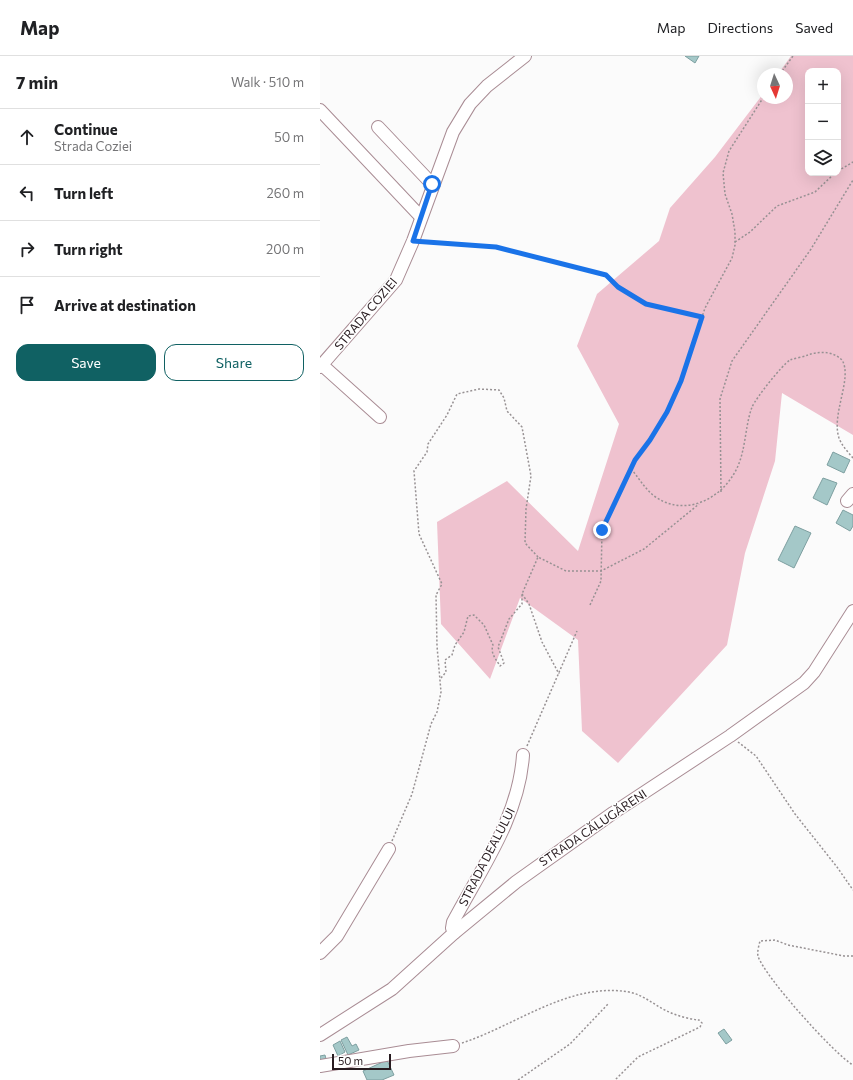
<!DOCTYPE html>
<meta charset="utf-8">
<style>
body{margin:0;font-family:Commissioner,sans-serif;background:#f6f6f6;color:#202124}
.controls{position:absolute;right:12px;top:12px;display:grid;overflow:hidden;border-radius:8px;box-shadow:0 4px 16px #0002}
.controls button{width:36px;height:36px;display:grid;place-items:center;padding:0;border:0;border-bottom:1px solid #e0e0e0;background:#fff;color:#202124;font:20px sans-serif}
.compass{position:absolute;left:437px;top:12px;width:36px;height:36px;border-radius:50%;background:#fff;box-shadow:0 4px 16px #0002;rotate:176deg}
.scale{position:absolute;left:12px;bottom:10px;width:59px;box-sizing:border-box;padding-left:4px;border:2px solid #281c20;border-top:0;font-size:11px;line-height:14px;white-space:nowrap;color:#281c20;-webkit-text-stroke:3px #fff;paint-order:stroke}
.stop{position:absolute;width:12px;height:12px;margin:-9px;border:3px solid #1a73e8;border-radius:50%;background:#fff}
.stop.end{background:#1a73e8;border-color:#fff;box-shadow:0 1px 4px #0008}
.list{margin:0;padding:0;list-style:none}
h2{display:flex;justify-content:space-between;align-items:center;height:52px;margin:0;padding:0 16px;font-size:17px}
h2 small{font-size:13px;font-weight:400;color:#757577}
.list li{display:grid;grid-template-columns:26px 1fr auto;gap:12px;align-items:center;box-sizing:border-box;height:56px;padding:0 16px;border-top:1px solid #e0e0e0}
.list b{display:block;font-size:15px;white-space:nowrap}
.list p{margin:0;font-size:13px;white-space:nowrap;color:#757577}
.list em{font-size:13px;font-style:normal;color:#757577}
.actions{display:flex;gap:8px;padding:12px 16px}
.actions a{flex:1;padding:9px 0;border:1px solid #106163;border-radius:12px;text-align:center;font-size:14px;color:#106163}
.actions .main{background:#106163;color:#fff}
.icon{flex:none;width:22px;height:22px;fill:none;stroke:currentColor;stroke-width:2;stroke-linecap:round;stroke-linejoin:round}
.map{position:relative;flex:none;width:533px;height:1024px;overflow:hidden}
header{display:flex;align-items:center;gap:24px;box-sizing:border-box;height:56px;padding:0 20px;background:#fff;border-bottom:1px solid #e0e0e0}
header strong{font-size:19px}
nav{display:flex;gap:22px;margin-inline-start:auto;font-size:14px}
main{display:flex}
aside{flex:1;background:#fff}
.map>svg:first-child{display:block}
</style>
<header>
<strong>Map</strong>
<nav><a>Map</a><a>Directions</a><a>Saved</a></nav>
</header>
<main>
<aside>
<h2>7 min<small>Walk · 510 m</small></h2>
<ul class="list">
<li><svg class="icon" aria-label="ahead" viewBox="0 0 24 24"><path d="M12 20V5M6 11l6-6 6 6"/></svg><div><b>Continue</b><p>Strada Coziei</p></div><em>50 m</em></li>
<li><svg class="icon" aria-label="left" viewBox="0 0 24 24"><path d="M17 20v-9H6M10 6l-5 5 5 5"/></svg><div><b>Turn left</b></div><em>260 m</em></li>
<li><svg class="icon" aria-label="right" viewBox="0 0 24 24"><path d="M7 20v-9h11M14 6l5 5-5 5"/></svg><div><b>Turn right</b></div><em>200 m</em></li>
<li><svg class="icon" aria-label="arrive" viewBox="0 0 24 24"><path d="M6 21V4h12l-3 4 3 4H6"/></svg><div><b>Arrive at destination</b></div></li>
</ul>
<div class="actions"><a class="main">Save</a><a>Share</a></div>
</aside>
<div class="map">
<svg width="533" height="1024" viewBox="0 0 533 1024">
<rect width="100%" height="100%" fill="#fbfbfb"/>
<!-- green -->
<path fill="#efc2cf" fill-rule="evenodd" d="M471,0h62v379l-71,-42 -7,68 -30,92 -18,92 -109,118 -36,-32 -4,-91 -58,-42 -30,81 -49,-55 -4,-102 70,-41 71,70 41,-127 -42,-78 20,-52 62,-53 11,-33 45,-51 48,-63v4h24v-24h-9zM488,15h30v102h-30z"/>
<!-- building -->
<g fill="#a4c8c8" stroke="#7d9fa0">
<polygon points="365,0 379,0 375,7"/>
<polygon points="513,396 530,404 524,417 507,409"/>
<polygon points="503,422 517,427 507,449 493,442"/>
<polygon points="523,454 533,459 533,470 530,475 516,467"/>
<polygon points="475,470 491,477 474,512 458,504"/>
<polygon points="404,973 412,984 406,988 398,977"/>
<polygon points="27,981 32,990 36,988 39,994 28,999 21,984"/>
<polygon points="20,985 25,996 18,1000 13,989"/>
<polygon points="5,999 6,1003 0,1004 0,1000"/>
<polygon points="67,1004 74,1019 62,1024 47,1024 43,1015"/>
</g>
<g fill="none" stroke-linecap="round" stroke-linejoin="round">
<!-- minor casing -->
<g stroke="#a98c94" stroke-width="14">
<g id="minor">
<polyline points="0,54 101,161"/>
<polyline points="58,71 112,128"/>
<polyline points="2,309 60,361"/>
<polyline points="0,311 76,224 93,185 133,76 150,48 167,30 205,0"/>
<polyline points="527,445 533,438"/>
<path d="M134,877l-2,-5 1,-6c28,-53 66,-105 70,-167"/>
<polyline points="0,897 17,880 69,793"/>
<polyline points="0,979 72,933 134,877 196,826 293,757 410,680 484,627 494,616 533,555"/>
<polyline points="0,1010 89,995 133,990"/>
</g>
</g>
<!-- path -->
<g stroke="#979193" stroke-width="1.5" stroke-dasharray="2 2" stroke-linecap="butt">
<polyline points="460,18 473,0"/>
<polyline points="518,115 533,106"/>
<polyline points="103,186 176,191 286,219 299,231 325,248 382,261"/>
<polyline points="415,186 430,176 457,150 495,136 515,117"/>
<path d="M311,413c9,10 14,21 26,29 30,19 66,0 80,-30 9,-19 8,-42 15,-61 4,-9 30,-42 38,-47 5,-2 13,-3 18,-5 11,-4 25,-4 34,5 11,18 -11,54 -3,78 3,8 9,14 14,20"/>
<polyline points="401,436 400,343 412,305 491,193 533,124"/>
<polyline points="202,538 209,548 222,586 239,618"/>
<polyline points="270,549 281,525 282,474 315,404 330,385 347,356 361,325 385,252 412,202 415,189 415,176 412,158 405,138 403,117 409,95 443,42"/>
<path d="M121,622l5,-6 -1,-12 7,-5 3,-10 9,-13 4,-16 6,-1 10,10 9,20c-3,8 3,14 7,21l4,-3 -6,-16 11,-28 13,-15v-10l16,-37 28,14h35l43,-22 55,-45"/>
<polyline points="418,686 436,700 475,758 517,811 533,834"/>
<polyline points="207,690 257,575"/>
<polyline points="72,785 92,738 111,668 117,656 121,636 117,590 116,539 122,528 99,478 94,415 107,396 108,388 127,359 137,338 159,333 179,334 184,342 187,355 202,371 211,420 206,453 205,487 218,501"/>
<path d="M533,900h-9l-56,-11 -13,-5 -15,1c-1,4 -3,11 -2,15 6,20 77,99 95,109"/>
<path d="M142,987c55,-18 107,-61 167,-51 15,3 25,13 38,19 10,5 22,8 32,9l3,3 -2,4 -62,30 -23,23"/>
<polyline points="198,1024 250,988 289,947"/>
</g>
<!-- minor -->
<use href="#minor" stroke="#fff" stroke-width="12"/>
</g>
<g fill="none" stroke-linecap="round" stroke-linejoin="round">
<!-- route -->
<polyline stroke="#1a73e8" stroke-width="5" points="112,128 93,185 176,191 286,219 298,231 326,248 382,261 361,325 347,356 330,384 315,404 282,474"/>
</g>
<g text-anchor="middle" stroke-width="3" stroke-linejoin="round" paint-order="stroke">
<!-- street labels -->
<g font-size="12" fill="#281c20" stroke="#fff">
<text transform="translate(46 258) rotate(-50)" y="4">STRADA COZIEI</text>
<text transform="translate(273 772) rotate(-34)" y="4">STRADA CĂLUGĂRENI</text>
<text transform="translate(167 801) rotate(-63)" y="4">STRADA DEALULUI</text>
</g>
</g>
</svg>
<div class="controls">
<button>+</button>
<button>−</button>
<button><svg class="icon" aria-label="layers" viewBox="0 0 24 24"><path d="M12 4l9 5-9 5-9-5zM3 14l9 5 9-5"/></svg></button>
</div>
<svg class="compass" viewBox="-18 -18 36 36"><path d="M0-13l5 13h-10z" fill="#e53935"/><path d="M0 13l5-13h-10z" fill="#757577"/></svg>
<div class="scale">50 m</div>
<div class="stop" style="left:112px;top:128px"></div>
<div class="stop end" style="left:282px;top:474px"></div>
</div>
</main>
